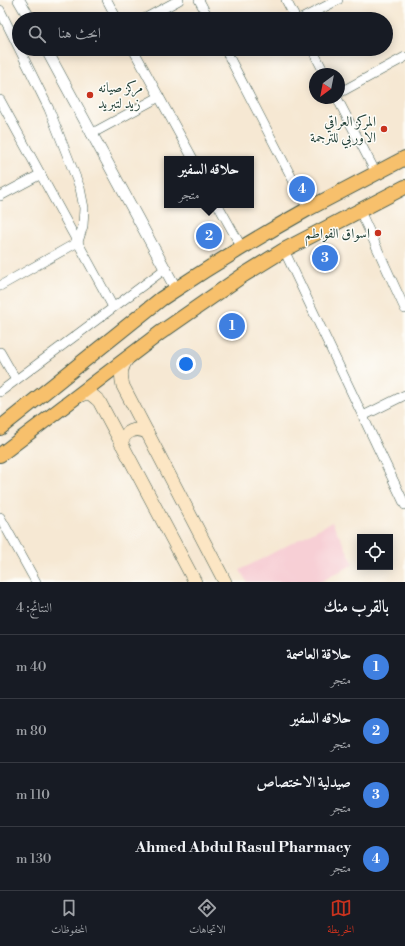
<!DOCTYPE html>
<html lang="ar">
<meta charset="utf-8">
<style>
body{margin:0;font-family:"Libre Bodoni",Amiri,serif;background:#242831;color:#f1f3f6;direction:rtl}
.controls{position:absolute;right:12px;bottom:12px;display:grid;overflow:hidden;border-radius:0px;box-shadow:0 2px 10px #0003}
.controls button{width:36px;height:36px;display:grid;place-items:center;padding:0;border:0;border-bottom:1px solid #363941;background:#171b24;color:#f1f3f6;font:20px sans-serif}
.compass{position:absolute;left:309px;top:68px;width:36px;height:36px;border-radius:50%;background:#171b24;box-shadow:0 2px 10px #0003;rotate:212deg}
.you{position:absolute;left:186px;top:364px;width:14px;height:14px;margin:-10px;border:3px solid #fff;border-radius:50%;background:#1a73e8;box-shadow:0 0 0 6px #1a73e833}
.badge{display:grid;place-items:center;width:26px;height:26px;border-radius:50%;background:#c8321e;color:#fff;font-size:13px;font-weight:700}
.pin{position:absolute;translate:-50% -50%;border:2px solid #fff;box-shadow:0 1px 4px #0006}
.popup{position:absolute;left:164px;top:156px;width:90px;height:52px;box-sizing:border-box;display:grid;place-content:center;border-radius:0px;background:#171b24;filter:drop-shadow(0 1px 3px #0005);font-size:13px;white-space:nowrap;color:#9ea1a6}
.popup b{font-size:15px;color:#f1f3f6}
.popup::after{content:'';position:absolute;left:50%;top:100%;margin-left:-8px;border:8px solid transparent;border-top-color:#171b24}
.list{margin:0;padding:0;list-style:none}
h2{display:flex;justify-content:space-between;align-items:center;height:52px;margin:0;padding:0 16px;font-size:17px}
h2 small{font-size:13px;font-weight:400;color:#9ea1a6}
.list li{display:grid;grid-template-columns:26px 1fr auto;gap:12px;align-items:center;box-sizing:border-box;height:64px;padding:0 16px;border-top:1px solid #363941}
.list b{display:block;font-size:15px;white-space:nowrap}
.list p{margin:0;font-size:13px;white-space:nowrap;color:#9ea1a6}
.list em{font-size:13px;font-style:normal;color:#9ea1a6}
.icon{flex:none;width:22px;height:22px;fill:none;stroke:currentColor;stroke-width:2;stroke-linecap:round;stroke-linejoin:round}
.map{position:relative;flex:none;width:405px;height:582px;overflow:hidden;direction:ltr}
.search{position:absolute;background:#171b24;box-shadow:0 2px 10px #0003;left:12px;right:12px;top:12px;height:44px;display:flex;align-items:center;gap:10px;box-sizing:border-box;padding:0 14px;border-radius:22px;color:#9ea1a6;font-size:15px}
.sheet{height:308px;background:#171b24}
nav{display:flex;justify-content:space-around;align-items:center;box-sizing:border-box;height:56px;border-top:1px solid #363941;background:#171b24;font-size:11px;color:#9ea1a6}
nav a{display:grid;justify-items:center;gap:2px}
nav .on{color:#c8321e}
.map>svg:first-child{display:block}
</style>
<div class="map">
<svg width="405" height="582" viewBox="0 0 405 582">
<rect width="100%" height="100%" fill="#fdfcf7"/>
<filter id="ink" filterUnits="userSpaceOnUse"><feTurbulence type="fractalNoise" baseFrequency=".025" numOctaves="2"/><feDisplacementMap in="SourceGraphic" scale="8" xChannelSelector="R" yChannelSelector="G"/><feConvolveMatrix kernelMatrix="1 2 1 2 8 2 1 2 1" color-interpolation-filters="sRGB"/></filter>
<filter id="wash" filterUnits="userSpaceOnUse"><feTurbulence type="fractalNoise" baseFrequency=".012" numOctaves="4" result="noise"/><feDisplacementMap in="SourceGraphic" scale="16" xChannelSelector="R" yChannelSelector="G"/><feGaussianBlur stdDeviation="0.9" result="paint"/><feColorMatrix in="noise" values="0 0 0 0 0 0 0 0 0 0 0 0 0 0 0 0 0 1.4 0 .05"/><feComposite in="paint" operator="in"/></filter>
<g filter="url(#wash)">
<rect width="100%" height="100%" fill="#f6e8d3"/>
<!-- built -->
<polygon fill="#f7cfd5" points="332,522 354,564 320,582 247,582 240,570"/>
</g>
<g filter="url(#ink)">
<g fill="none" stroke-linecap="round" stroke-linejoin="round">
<!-- minor casing -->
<g stroke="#3f574c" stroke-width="10">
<g id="minor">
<polyline points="107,0 117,19"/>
<polyline points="199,0 209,19"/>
<polyline points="286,0 296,19"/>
<polyline points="0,10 49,109 80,188 84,208 83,226 78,242 0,286"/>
<polyline points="144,19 179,0"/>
<polyline points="301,19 338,0"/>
<polyline points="133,49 193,159"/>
<polyline points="225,49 308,209"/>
<polyline points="312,49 325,74"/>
<polyline points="339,93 405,57"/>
<polyline points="337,98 376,173"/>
<polyline points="0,100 113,307"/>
<polyline points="91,134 159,97"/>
<polyline points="0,196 41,174"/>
<polyline points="218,205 242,248"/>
<polyline points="360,211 405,309"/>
<polyline points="284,250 405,505"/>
<polyline points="0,352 16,380"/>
<polyline points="0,392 165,269"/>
<polyline points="363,416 405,395"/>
<polyline points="0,517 36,582"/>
</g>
</g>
<!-- tertiary casing -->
<g stroke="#3f574c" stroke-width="12">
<g id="tertiary">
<polyline points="19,0 30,19"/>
<polyline points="46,49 176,289"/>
</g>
</g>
<!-- secondary casing -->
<g stroke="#3f574c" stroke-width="14">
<g id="secondary">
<path d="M128,358c-7,9 -8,16 -5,28l102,196"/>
<path d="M79,396c10,-5 12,-2 20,5l96,181"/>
<path d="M121,443c4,-12 14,-16 26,-11"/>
</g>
</g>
<!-- primary casing -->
<g stroke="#3f574c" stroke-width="16">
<g id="primary">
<path d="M0,428l161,-129c48,-32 97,-62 147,-90 32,-17 65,-34 97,-51"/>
<polyline points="0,455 160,333 242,276 284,250 405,187"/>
</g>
</g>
<!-- minor -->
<use href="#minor" stroke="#fff" stroke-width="9"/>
<!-- tertiary -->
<use href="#tertiary" stroke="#fff" stroke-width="11"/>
<!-- secondary -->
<use href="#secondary" stroke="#fce6c4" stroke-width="13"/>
<!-- primary -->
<use href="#primary" stroke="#f7c06c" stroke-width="14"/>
</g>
</g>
<!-- markers -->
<g fill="#c8321e" stroke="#fdfcf7" stroke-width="1.5">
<circle cx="90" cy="95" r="4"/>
<circle cx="384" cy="129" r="4"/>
<circle cx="378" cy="233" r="4"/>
</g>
<g text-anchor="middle" stroke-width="3" stroke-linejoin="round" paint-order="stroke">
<!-- poi labels -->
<g font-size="14" fill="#1f3d34" stroke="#fdfcf7" text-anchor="end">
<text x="98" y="92" text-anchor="start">مركز صيانه<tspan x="98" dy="16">زيد لتبريد</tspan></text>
<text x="376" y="126">المركز العراقي<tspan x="376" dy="16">الاوربي للترجمة</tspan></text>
<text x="370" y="238">اسواق الفواطم</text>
</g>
</g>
</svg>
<div class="controls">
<button><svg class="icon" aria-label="locate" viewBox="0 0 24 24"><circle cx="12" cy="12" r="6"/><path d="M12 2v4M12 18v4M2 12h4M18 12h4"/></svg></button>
</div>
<svg class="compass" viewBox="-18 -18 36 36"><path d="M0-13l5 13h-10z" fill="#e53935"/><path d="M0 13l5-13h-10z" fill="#9ea1a6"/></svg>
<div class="you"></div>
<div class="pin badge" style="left:232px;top:326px;background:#3f7fe0">1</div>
<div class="pin badge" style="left:209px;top:236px;background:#3f7fe0">2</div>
<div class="popup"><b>حلاقه السفير</b>متجر</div>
<div class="pin badge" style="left:325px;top:258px;background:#3f7fe0">3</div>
<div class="pin badge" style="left:302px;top:189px;background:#3f7fe0">4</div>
<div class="search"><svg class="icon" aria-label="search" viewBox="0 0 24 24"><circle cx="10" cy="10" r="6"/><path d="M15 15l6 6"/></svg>ابحث هنا</div>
</div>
<section class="sheet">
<h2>بالقرب منك<small>النتائج: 4</small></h2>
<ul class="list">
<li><span class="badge" style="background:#3f7fe0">1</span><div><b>حلاقة العاصمة</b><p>متجر</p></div><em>40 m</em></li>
<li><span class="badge" style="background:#3f7fe0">2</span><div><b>حلاقه السفير</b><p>متجر</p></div><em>80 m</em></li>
<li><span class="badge" style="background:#3f7fe0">3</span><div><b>صيدلية الاختصاص</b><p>متجر</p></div><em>110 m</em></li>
<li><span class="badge" style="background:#3f7fe0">4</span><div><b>Ahmed Abdul Rasul Pharmacy</b><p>متجر</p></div><em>130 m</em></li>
</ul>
</section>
<nav>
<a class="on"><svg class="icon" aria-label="map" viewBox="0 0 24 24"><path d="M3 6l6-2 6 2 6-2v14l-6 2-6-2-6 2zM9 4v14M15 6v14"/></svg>الخريطة</a>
<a><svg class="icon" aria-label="directions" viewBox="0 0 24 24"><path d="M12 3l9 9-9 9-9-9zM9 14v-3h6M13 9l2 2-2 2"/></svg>الاتجاهات</a>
<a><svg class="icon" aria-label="saved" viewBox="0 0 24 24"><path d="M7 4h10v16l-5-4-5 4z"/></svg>المحفوظات</a>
</nav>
